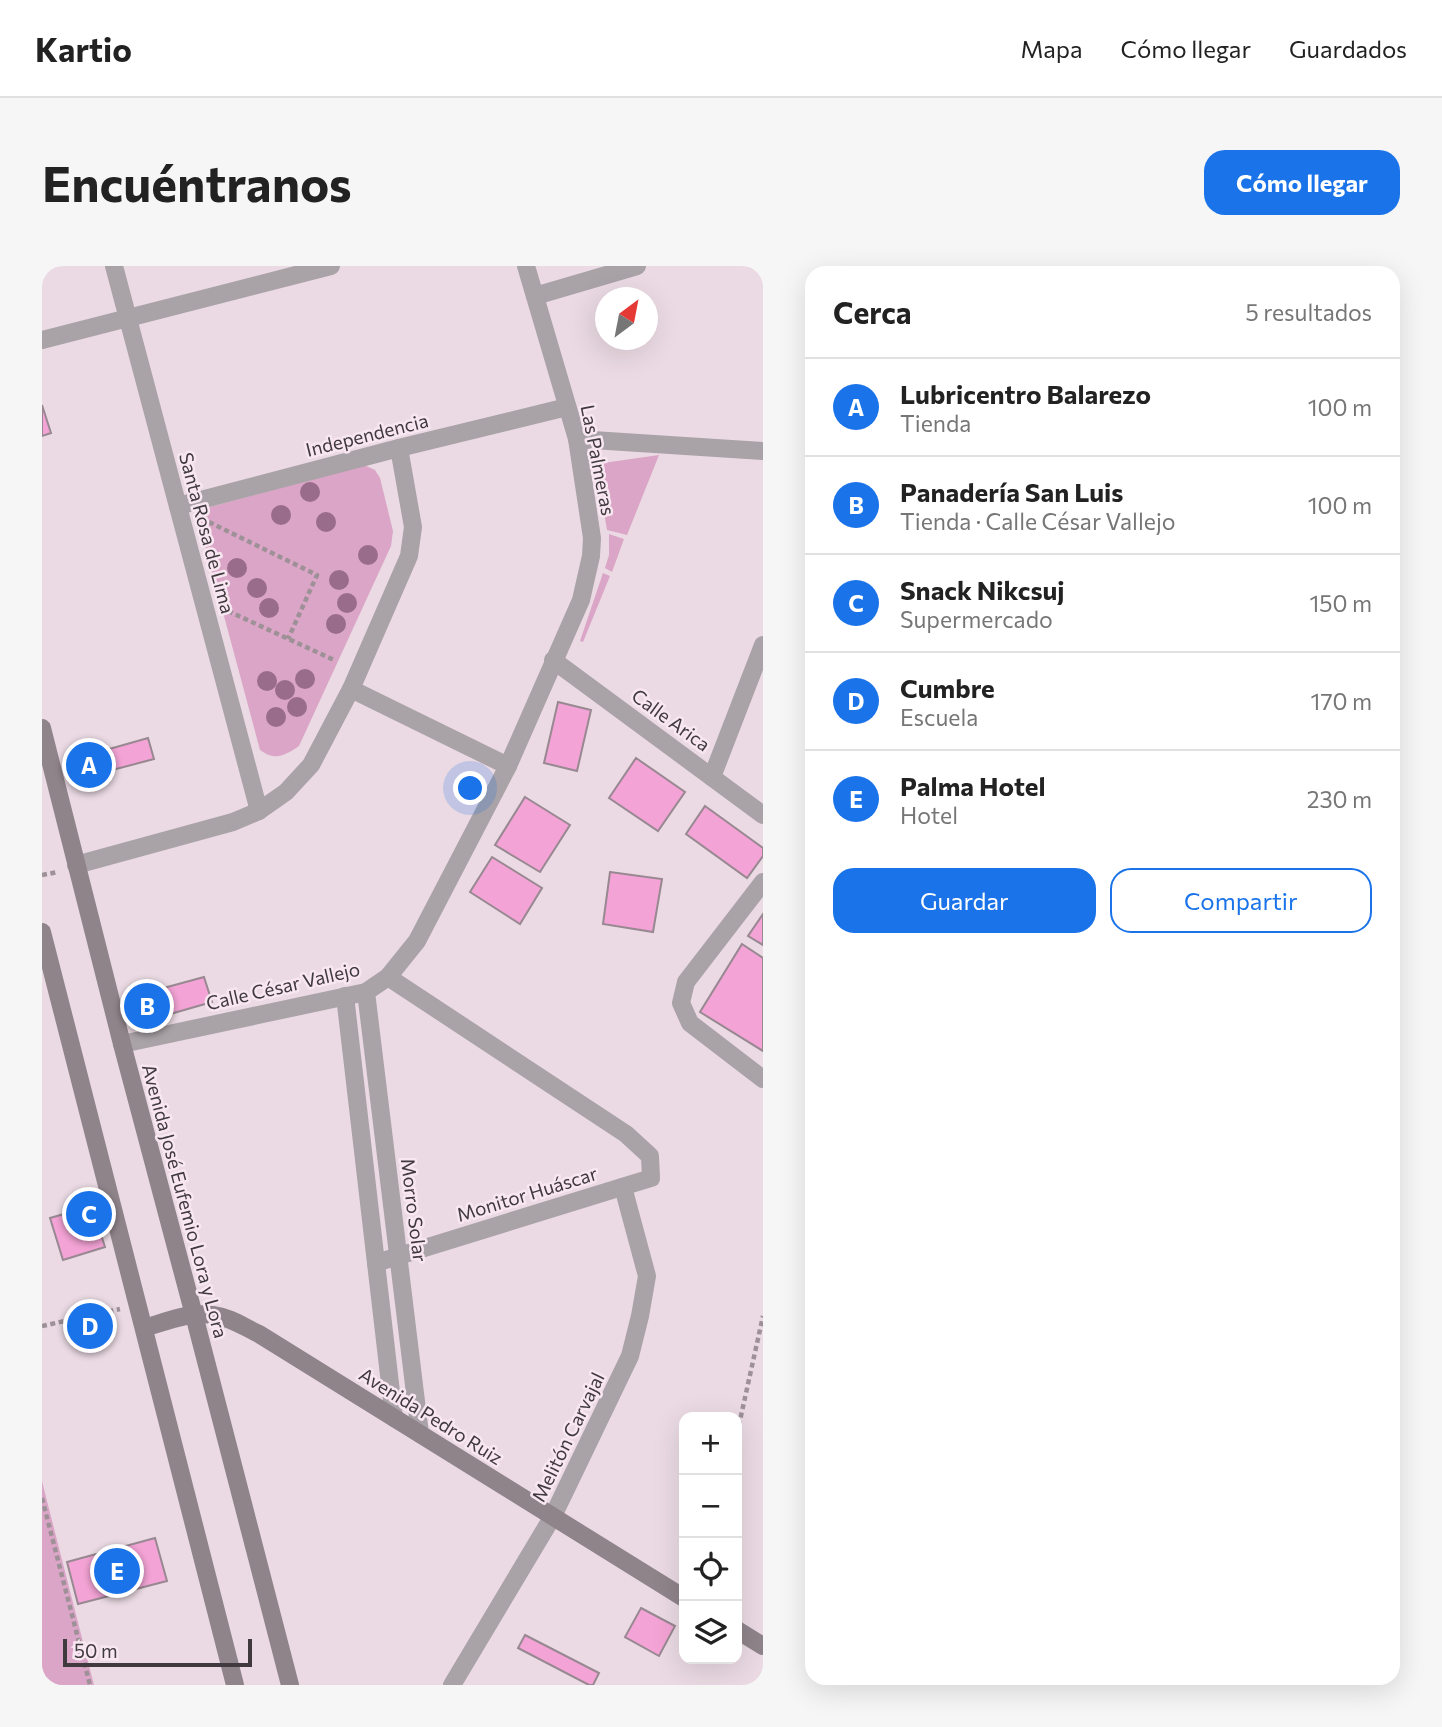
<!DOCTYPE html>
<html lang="es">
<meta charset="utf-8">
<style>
body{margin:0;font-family:Commissioner,sans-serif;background:#f6f6f6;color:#222}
.controls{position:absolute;right:21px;bottom:21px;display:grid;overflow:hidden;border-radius:14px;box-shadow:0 7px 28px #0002}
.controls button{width:63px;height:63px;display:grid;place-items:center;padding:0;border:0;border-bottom:2px solid #e0e0e0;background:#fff;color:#222;font:35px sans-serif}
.compass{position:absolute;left:553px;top:21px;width:63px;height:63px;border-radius:50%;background:#fff;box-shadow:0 7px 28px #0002;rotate:32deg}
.scale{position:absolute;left:21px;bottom:18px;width:189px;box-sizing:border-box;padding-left:7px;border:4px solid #40393d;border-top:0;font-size:19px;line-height:24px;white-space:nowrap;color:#40393d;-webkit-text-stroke:5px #f8e7f1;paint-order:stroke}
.you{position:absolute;left:429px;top:523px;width:24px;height:24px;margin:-18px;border:5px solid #fff;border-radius:50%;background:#1a73e8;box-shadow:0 0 0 10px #1a73e833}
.badge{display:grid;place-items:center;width:46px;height:46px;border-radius:50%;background:#1a73e8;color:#fff;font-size:23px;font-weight:700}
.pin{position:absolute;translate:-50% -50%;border:4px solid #fff;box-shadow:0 2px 7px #0006}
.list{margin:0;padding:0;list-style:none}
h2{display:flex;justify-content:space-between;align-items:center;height:91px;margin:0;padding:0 28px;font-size:30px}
h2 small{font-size:23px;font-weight:400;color:#767676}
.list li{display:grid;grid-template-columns:46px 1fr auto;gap:21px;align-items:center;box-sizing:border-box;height:98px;padding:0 28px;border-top:2px solid #e0e0e0}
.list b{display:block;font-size:26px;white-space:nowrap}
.list p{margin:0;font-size:23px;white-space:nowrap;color:#767676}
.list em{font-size:23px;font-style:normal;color:#767676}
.actions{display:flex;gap:14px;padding:21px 28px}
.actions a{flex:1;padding:16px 0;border:2px solid #1a73e8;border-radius:21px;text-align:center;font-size:24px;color:#1a73e8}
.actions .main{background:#1a73e8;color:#fff}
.icon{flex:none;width:38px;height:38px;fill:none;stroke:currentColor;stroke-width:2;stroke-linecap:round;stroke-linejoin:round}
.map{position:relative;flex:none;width:721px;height:1419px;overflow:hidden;border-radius:21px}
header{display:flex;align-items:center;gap:42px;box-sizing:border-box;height:98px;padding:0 35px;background:#fff;border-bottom:2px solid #e0e0e0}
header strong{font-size:33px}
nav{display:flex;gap:38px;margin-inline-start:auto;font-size:24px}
.intro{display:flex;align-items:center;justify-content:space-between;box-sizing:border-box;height:168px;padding:0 42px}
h1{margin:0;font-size:49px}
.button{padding:18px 32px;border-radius:21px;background:#1a73e8;color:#fff;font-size:24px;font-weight:700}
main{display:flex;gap:42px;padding:0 42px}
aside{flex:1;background:#fff;border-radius:21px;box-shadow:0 7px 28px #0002}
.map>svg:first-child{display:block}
</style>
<header>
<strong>Kartio</strong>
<nav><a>Mapa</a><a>Cómo llegar</a><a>Guardados</a></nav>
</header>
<div class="intro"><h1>Encuéntranos</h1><a class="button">Cómo llegar</a></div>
<main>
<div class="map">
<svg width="721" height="1419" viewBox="0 0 721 1419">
<rect width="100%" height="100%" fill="#ebdae3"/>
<!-- green -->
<g fill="#daa5c6">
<polygon points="617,189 585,269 565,264 554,198"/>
<path d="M322,199l11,5 5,8 13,53 -2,15 -92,200c-15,10 -24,15 -39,4l-61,-227 11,-16z"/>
<polygon points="567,268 582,273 570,306 563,302 567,289"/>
<polygon points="561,307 568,310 541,376 538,375"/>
<polygon points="0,1215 5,1235 52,1419 0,1419"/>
</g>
<!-- building -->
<g fill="#f3a3d5" stroke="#988891" stroke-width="2">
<polygon points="0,139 9,167 0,170"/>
<polygon points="516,436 549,444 535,505 502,497"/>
<polygon points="106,472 112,493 44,511 39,491"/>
<polygon points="594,492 643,526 616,565 567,532"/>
<polygon points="483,531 528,559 498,606 453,579"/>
<polygon points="663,540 721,582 721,590 705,612 644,568"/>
<polygon points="450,591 500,622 478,658 428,626"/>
<polygon points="568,606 620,613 611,666 561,658"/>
<polygon points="721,648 721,679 706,670"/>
<polygon points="700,678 721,692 721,785 658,746"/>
<polygon points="162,711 170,736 104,755 96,729"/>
<polygon points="50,940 63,981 21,994 8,952"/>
<polygon points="113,1272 125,1315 36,1338 25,1296"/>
<polygon points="599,1342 633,1360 617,1390 583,1371"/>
<polygon points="483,1369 557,1407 551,1419 547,1419 476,1382"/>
</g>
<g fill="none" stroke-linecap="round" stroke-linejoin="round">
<!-- path -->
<g stroke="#9d9197" stroke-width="4.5" stroke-dasharray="5 3.5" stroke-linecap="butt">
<polyline points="167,256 275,309 246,373"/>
<polyline points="186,345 292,394"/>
<polyline points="0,609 16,606"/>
<polyline points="0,1060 78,1043"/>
<polyline points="695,1168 721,1050"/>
<polyline points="0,1232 48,1419"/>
</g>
<!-- street -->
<g stroke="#a9a2a6" stroke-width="18">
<polyline points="72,0 217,545"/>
<polyline points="493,30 595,0"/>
<polyline points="0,74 289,0"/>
<polyline points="535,173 721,185"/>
<polyline points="136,240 357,182 525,141"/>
<polyline points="511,394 721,549"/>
<polyline points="309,423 466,500"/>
<polyline points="670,511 721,379"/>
<polyline points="34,599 191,556 217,545 244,526 269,499 309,423 367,290 371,261 357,182"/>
<polyline points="721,616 644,716 639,737 648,757 721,813"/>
<polyline points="324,726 378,1168"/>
<polyline points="303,730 352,1152"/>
<polyline points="80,778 324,726 346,711 375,675 466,500 539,334 549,290 550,272 535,173 484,0"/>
<polyline points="334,997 609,912 608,890 584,868 346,711"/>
<polyline points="410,1419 511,1250 588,1090 598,1050 605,1010 581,921"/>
</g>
<!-- secondary -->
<g stroke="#8f848a" stroke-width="18">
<polyline points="0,462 80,778 152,1049 248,1419"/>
<polyline points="0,666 193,1419"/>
<path d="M102,1062c21,-6 47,-17 69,-13 17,2 31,12 46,19l425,264"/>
<polyline points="695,1364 721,1380"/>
</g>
</g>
<!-- trees -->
<g fill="#9a6c8b">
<circle cx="268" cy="226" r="10"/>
<circle cx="239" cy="249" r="10"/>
<circle cx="284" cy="256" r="10"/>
<circle cx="326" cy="289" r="10"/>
<circle cx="195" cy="302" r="10"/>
<circle cx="297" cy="314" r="10"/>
<circle cx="215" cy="322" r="10"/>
<circle cx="305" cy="337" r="10"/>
<circle cx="227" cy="342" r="10"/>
<circle cx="294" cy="358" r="10"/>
<circle cx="263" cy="413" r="10"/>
<circle cx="225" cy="415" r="10"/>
<circle cx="243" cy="424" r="10"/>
<circle cx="255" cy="441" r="10"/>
<circle cx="234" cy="451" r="10"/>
</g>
<g text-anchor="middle" stroke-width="5" stroke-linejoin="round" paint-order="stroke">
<!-- street labels -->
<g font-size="19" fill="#40393d" stroke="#f8e7f1">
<text transform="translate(325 169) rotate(-14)" y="7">Independencia</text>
<text transform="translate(556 194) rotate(79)" y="7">Las Palmeras</text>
<text transform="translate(165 267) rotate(75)" y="7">Santa Rosa de Lima</text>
<text transform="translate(629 454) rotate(36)" y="7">Calle Arica</text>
<text transform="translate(241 720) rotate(-13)" y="7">Calle César Vallejo</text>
<text transform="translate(485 928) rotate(-17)" y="7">Monitor Huáscar</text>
<text transform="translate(143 935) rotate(75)" y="7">Avenida José Eufemio Lora y Lora</text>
<text transform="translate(372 944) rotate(83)" y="7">Morro Solar</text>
<text transform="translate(389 1150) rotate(32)" y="7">Avenida Pedro Ruiz</text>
<text transform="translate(526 1171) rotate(-64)" y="7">Melitón Carvajal</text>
</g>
</g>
</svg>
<div class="controls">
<button>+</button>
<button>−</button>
<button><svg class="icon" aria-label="locate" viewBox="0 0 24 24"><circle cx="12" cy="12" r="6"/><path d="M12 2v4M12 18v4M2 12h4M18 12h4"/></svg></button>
<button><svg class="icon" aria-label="layers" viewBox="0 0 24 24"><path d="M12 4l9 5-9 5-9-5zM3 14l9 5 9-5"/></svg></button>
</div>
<svg class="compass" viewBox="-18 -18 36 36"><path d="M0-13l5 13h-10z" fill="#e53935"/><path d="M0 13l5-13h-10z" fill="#767676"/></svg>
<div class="scale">50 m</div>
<div class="you"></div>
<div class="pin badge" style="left:47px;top:499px">A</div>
<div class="pin badge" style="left:105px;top:740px">B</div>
<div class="pin badge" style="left:47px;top:948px">C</div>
<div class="pin badge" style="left:48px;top:1060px">D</div>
<div class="pin badge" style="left:75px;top:1305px">E</div>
</div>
<aside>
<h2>Cerca<small>5 resultados</small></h2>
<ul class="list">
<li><span class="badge">A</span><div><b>Lubricentro Balarezo</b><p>Tienda</p></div><em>100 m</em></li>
<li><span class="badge">B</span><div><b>Panadería San Luis</b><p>Tienda · Calle César Vallejo</p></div><em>100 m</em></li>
<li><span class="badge">C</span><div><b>Snack Nikcsuj</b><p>Supermercado</p></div><em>150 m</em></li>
<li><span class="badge">D</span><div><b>Cumbre</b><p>Escuela</p></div><em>170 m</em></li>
<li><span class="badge">E</span><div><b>Palma Hotel</b><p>Hotel</p></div><em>230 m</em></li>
</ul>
<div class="actions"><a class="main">Guardar</a><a>Compartir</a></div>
</aside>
</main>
